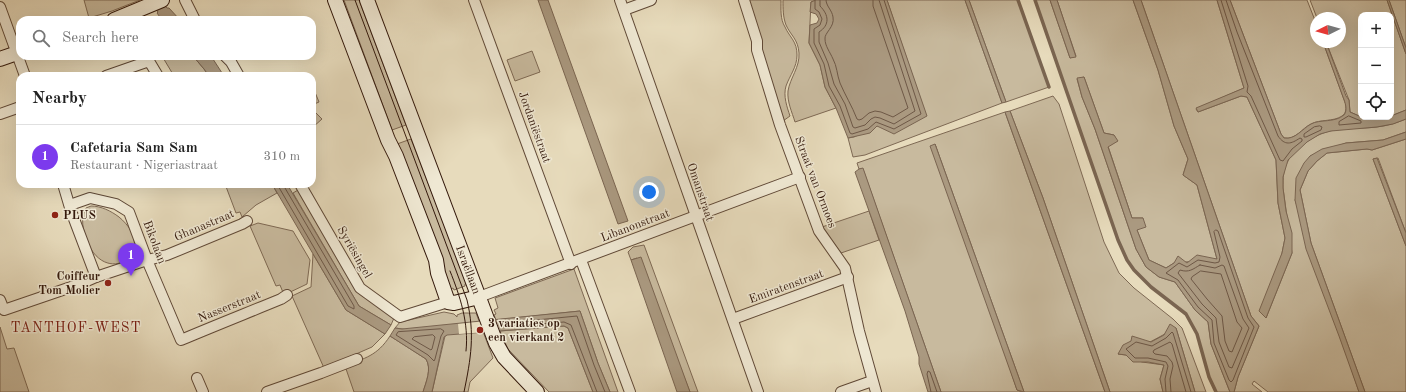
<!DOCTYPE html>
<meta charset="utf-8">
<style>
body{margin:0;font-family:"Old Standard TT",serif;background:#f2f2f2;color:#222}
.controls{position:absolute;right:12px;top:12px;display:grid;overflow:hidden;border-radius:8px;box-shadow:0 4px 16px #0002}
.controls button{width:36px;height:36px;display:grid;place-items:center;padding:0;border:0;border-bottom:1px solid #e0e0e0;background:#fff;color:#222;font:20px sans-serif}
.compass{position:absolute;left:1310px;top:12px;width:36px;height:36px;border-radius:50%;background:#fff;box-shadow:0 4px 16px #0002;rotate:265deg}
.you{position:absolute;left:649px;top:192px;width:14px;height:14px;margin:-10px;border:3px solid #fff;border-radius:50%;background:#1a73e8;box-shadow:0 0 0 6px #1a73e833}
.badge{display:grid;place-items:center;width:26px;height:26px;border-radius:50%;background:#7c3aed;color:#fff;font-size:13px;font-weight:700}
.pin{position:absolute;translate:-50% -33px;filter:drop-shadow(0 1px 2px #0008)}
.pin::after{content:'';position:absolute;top:21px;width:14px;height:12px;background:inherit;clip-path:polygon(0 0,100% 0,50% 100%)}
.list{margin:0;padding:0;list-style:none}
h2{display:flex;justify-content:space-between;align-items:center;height:52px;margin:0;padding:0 16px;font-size:17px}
h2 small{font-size:13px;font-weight:400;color:#767676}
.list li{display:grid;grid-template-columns:26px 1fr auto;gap:12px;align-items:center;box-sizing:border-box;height:64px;padding:0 16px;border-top:1px solid #e0e0e0}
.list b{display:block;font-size:15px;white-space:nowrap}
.list p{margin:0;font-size:13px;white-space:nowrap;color:#767676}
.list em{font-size:13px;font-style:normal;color:#767676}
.icon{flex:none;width:22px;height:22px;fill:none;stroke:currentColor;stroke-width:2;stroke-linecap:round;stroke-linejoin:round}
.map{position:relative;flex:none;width:1406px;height:392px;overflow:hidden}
.search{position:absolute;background:#fff;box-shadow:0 4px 16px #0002;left:16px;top:16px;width:300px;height:44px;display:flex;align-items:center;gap:10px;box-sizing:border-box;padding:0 14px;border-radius:12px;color:#767676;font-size:15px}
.panel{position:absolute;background:#fff;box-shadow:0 4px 16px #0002;left:16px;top:72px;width:300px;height:116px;border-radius:12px}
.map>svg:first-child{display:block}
</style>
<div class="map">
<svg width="1406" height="392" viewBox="0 0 1406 392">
<rect width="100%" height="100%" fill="#e7dbbc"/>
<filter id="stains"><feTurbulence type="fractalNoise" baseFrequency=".005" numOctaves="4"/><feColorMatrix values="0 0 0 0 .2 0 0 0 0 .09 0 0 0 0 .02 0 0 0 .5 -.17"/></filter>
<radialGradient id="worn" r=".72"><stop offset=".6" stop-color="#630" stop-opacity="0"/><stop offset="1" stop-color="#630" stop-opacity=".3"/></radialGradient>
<!-- green -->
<g fill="#c8ba9e" stroke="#7e6954">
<polygon points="84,0 140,0 112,11 89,18"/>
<polygon points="344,0 359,0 406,125 392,130"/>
<path d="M749,0h32c0,9 -1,19 4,27 5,11 12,14 12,28 0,12 -7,20 -11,31 -3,10 1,21 4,30l-7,5 -23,-73 2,-5z"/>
<path d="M783,0h33l-5,2 -2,41 11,22 5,22 11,21 -41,14c-3,-10 -8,-20 -7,-31 2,-13 12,-24 11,-38 -1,-14 -8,-17 -13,-28 -3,-8 -3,-16 -3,-25z"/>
<polygon points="887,0 965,0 1002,103 865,155 853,157 848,138 854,137 877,126 926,116"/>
<polygon points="969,0 1018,0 1049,87 1006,102"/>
<polygon points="1035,0 1050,0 1070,58 1076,56 1057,0 1133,0 1158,70 1174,126 1188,159 1183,175 1197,185 1217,259 1174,263 1166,268 1149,260 1137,230 1143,218 1132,218 1108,146 1117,141 1114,135 1104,133 1084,77 1077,79 1082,97 1095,129 1136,249 1146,267 1159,277 1175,282 1195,310 1208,322 1211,344 1230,392 1216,392 1209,377 1197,334 1186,314 1151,287 1134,270 1127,260 1118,240"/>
<path d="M1141,0h76l27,88 -48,21 2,3 43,-16 6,1 29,63 2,43 7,35 -3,15 -16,65 26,-65 -9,-65c0,-10 0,-18 5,-27 6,-13 28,-27 42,-30 15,-4 31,-2 46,-4 11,-1 20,-4 30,-8v13l-23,8 -37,3 -36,13 -15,44 64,192h-91l-14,-11 -2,3 10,8h-28l4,-15 21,-51 -8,-10z"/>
<path d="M1230,0h77l9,23v19h7l23,63c0,5 0,8 -4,11 -9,6 -22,3 -31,8 -9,4 -15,16 -27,14l-3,-4z"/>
<polygon points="1310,0 1387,0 1406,54 1406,110 1391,116 1391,15 1361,15 1361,117 1384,117 1366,119 1350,112 1349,100 1326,42 1340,42 1340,18 1317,18"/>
<polygon points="1389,0 1406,0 1406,48"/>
<polygon points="532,51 540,72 515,81 507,60"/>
<polygon points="162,56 193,56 204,69 209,76 174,76"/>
<polygon points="312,85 319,102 312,105"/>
<polygon points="1053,96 1059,104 1104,242 1119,273 1134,288 1173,319 1182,328 1206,392 1195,392 1176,328 1150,342 1131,341 1118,354 1126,355 1142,362 1164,365 1160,379 1163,392 1110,392 1043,198 1010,111"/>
<polygon points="312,109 322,119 313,127 312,126"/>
<polygon points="1005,112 1105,392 1024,392 935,144 1017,390 1022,392 941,392 863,169 859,169 857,163"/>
<polygon points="411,139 456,255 468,283 465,284 465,286 454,290 453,288 449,290 397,144"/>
<polygon points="1406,139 1406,233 1378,158 1373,159 1406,246 1406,392 1365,392 1311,243 1300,190 1308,171 1317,161 1327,153 1367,149 1372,150"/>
<polygon points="225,184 272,184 277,193 256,205 242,217 240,212 236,213"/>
<polygon points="298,190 357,292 394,318 391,325 359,306 293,193"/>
<path d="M91,206c10,0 20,5 28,11 42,35 -13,72 -32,24 -4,-11 -7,-23 -1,-33z"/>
<polygon points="869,211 879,240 841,253 822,227"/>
<polygon points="258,223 293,231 310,260 307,284 284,295 280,285 276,286 250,226"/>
<polygon points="644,245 698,392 690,392 637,258 631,260 628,252 633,247"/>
<polygon points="313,254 346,310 385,334 372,347 324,368 292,296 311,287"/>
<polygon points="574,269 618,392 610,392 598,363 580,311 496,320 494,315 496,314 494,310 498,308 495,298"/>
<polygon points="444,312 454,314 457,317 457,315 462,313 476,313 493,358 470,382 468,392 432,392 445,336 447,335 395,328 400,322"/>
<polygon points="564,326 568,328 593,392 549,392 508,349 500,331"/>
<polygon points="0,327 7,349 14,348 29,392 0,392"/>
<path d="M390,336l36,23c6,10 0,23 -3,33h-69l-9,-26c20,-8 32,-10 45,-30z"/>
</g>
<!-- water -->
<g fill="#aa9980" stroke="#7a6551">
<polygon points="148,0 160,0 167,8 169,8 180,20 162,20 157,13 158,12"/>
<polygon points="538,0 548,0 628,221 618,224"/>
<polygon points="816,0 887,0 927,116 894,134 877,126 870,133 848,138 836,108 825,87 820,65 809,43 810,25 817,23 819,19 816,14 810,12 811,2"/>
<polygon points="965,0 969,0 1006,102 1002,103"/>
<polygon points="1050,0 1057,0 1076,57 1070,58"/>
<polygon points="1133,0 1141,0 1251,316 1259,326 1238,377 1234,392 1230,392 1211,344 1208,322 1195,310 1175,282 1159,277 1146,267 1136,249 1095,129 1082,97 1077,78 1084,77 1104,133 1114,135 1118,141 1108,147 1132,218 1143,218 1146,227 1137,230 1149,260 1166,268 1174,263 1178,256 1187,263 1197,255 1217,259 1197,185 1183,175 1188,159 1174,126 1158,70"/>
<path d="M1217,0h13l51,134 3,4c11,2 18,-9 27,-14 9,-5 24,-1 33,-9 4,-5 1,-13 -1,-18l-20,-55h3l20,54 3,4 1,12 16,7 25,-2v-1l15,-6v9l-13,5 -16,3 -46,4 -11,3 -13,8 -19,18 -5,17v11l3,23 6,22v20l-26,65 -7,-7 23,-58 3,-15 -7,-35 -2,-43 -29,-63 -6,-1 -43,16 -2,-4 48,-20z"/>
<polygon points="1387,0 1389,0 1406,48 1406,54"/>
<polygon points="193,56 211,56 224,76 209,76 204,69"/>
<polygon points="1010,111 1043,198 1110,392 1105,392 1005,112"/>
<polygon points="1406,132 1406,139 1372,150 1367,149 1327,153 1317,161 1308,171 1300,190 1311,243 1365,392 1359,392 1339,336 1306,249 1295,200 1296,178 1304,163 1310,156 1322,149 1346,143 1383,140"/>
<polygon points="935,144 1024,392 1017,390 930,146"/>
<polygon points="1377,158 1406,233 1406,246 1373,159"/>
<polygon points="863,168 941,392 928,392 919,364 919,357 905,311 855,172 859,169"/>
<polygon points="272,184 287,184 359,306 391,325 385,334 346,310"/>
<polygon points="641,257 690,392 677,392 631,260"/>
<path d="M580,311l18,52 12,29h-17l-25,-64 -4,-2 -117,9 -3,2 -12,55h-9c3,-10 9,-23 3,-33l-36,-23 5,-8 7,1z"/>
<polygon points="1170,324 1176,328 1195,392 1163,392 1160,379 1164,365 1148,362 1133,362 1126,355 1118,354 1123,345 1131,341 1132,336 1151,342 1164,335"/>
</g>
<!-- pier -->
<polygon fill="#e7dbbc" points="496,320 500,331 459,334 458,324"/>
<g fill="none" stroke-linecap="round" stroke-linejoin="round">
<!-- shore -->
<g stroke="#6e5846" stroke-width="1">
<polyline points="815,0 815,9 819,12 822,19 820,25 814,29 814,43 824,64 829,86 840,106 850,133 852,134 868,129 876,122 894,129 921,114 884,0"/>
<path d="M820,0v6c9,9 10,19 -1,26v10l9,21 6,21 11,20 8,23 2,1 10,-3 6,-6 4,-2 5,1 14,6 21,-13 -36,-111"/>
<path d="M826,0c0,6 6,10 7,17 2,10 -9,16 -8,22 0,7 5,13 8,20 4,7 4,16 7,24 5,12 12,23 17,36l2,1 3,-1 7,-6 6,-2 6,1 12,5 15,-9 -35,-102v-6"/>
<path d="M1221,0l27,86 -1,6 4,4 29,64 3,1 9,-12 10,-8v-2l-2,-1c-9,6 -15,8 -22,-2l-41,-104 -11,-32"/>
<polygon points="1349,116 1361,121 1361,123 1339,125 1339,122"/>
<polygon points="1320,126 1322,127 1321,130 1306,137 1304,137 1304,134 1314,127"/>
<polyline points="277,184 348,306 354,309 354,306 285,188 284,184"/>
<polygon points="1216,230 1218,231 1248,318 1254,327 1233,380 1231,382 1229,380 1214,343 1212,320 1198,307 1178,280 1166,273 1179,263 1187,267 1198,260 1215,263 1219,262 1220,257 1214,232"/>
<path d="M1200,265l15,3 7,-3 2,1 19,53 6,9 -17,40 -3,-1 -10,-25 -3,-24 -14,-14 -24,-31 2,-3c9,3 13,-1 20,-5z"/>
<polygon points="1201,271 1221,274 1237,322 1242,328 1232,352 1229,351 1225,341 1222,316 1207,299 1191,279 1192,277"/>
<polygon points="441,329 444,331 441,336 435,359 434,361 428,355 396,335 398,332"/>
<polygon points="433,335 435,337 432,349 431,350 412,339 414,337"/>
<polyline points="597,392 571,325 564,322 527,325 525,323 526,321 577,316 594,365 605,392"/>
<polyline points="931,392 927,374 928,371 930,372 937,392"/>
<polyline points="1166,392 1165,379 1168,366 1166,362 1148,358 1135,358 1126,349 1136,342 1152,346 1166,338 1172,332 1173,333 1191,392"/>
<polyline points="1171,392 1170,379 1173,366 1172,362 1167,356 1155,354 1153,352 1154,350 1170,342 1172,344 1186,392"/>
</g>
<!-- stream -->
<g stroke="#7a6551" stroke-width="3.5">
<polyline points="1018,0 1049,87"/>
<polyline points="1035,0 1118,240 1127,260 1134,270 1151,287 1186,314 1197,334 1209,377 1216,392"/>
</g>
<!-- street casing -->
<g stroke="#604937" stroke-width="12">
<g id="street">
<polyline points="185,0 195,20"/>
<polyline points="474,0 571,264"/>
<polyline points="620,0 758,392"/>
<polyline points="744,0 757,41 757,50 780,125 819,231 845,268 859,331 876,392"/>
<polyline points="0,7 25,76"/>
<polyline points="624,10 651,0"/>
<polyline points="225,56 231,62 239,76"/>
<polyline points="106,76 149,61 158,76"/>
<polyline points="0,114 20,107"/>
<polyline points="63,184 71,211 96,277"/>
<polyline points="300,184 360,288 400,317 448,302"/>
<path d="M70,205l20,-7 26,6 13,8 18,48 34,80c33,-14 66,-27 100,-41l6,-4"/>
<polyline points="581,260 630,392"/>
<polyline points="479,297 800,177"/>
<polyline points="0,300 4,310 80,284 96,277 144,261 167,255 242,224 247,221"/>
<polyline points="733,319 848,277"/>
<polyline points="197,378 203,392"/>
<polyline points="267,392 321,373 357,359"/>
<polyline points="841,392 872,381"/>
</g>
</g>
<!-- secondary casing -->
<g stroke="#33180b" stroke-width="16">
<g id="secondary">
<polyline points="335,0 388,140 396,156 436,260 438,273 448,302 454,303 479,297"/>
<path id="s1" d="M367,0l129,343 8,14 33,35"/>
<polyline points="114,20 162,0"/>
<polyline points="0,59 20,52"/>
</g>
</g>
<!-- street -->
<use href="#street" stroke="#efe8d3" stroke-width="10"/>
<!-- secondary -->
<use href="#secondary" stroke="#efe8d3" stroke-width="14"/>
<!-- tram -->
<g stroke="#33180b" stroke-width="1">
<path d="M355,0l112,300c8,34 4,58 -3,92"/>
<path d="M450,271c10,25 19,52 16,80"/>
</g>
</g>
<!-- markers -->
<g fill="#8f2418" stroke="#efe8d3" stroke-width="1.5">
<circle cx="55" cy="215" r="4"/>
<circle cx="108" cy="283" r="4"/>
<circle cx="480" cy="330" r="4"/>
</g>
<g text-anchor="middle" stroke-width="3" stroke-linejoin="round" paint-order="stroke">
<!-- street labels -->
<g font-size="12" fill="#33180b" stroke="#efe8d3">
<text transform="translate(535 127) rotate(70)" y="4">Jordaniëstraat</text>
<text transform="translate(816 182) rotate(69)" y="4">Straat van Ormoes</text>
<text transform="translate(701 192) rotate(71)" y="4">Omanstraat</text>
<text transform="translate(204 225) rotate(-23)" y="4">Ghanastraat</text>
<text transform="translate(635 225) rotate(-21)" y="4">Libanonstraat</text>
<text transform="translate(155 242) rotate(69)" y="4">Bikolaan</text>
<text transform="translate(355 252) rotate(60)" y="4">Syriësingel</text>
<text dy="4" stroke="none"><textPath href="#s1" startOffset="288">Israëllaan</textPath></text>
<text transform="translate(786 286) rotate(-20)" y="4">Emiratenstraat</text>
<text transform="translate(229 306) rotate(-22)" y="4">Nasserstraat</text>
</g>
<!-- poi labels -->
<g font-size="12" font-weight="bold" fill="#33180b" stroke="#efe8d3" text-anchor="start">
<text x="63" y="219">PLUS</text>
<text x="100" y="280" text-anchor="end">Coiffeur<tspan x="100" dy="14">Tom Molier</tspan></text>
<text x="488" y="327">3 variaties op<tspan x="488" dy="14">een vierkant 2</tspan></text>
</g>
<!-- quarter labels -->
<g font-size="14" letter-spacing="1" fill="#7a1f14" stroke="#efe8d3">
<text x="76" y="332">TANTHOF-WEST</text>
</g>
</g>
<rect width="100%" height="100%" filter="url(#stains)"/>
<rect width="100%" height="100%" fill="url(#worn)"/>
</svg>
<div class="controls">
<button>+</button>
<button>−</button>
<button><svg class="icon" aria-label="locate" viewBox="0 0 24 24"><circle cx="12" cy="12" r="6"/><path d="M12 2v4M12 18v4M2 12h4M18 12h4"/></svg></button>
</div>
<svg class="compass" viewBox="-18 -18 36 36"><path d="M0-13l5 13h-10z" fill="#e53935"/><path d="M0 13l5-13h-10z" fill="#767676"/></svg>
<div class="you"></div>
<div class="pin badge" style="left:131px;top:276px">1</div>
<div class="search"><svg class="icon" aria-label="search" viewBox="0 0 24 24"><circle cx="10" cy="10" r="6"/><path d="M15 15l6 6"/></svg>Search here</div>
<section class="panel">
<h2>Nearby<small></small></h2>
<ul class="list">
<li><span class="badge">1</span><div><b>Cafetaria Sam Sam</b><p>Restaurant · Nigeriastraat</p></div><em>310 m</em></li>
</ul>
</section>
</div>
